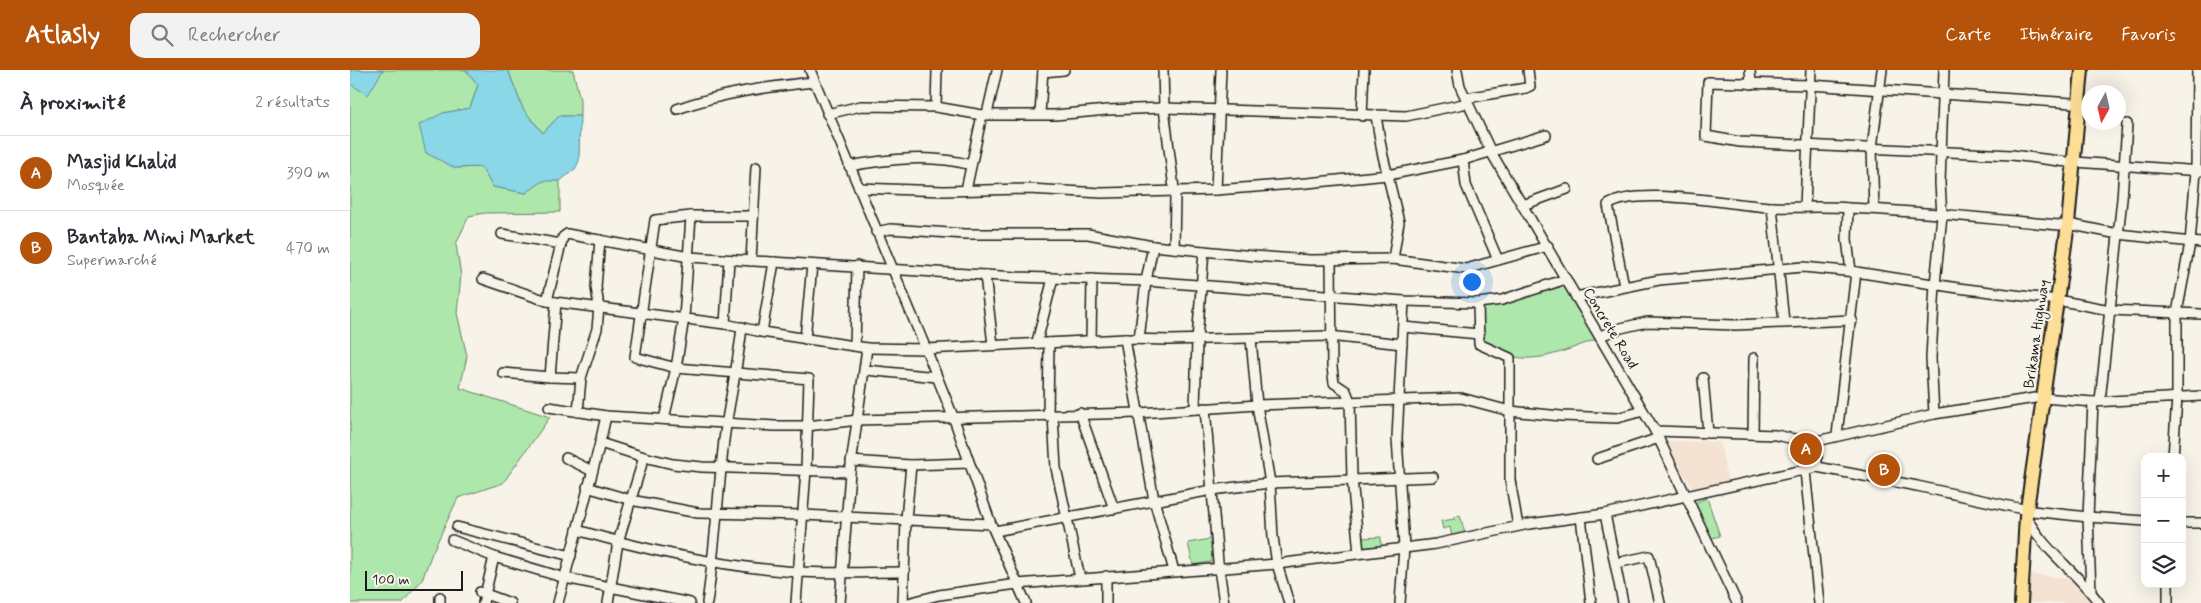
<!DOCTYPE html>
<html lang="fr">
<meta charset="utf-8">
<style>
body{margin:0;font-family:Mynerve,sans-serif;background:#f2f2f3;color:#2b2b33}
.controls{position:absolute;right:15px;bottom:15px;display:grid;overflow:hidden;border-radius:10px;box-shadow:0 5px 20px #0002}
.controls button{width:45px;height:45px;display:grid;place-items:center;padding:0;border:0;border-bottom:1px solid #e1e1e2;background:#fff;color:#2b2b33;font:25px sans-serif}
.compass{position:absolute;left:1731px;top:15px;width:45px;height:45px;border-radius:50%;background:#fff;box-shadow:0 5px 20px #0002;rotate:188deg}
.scale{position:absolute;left:15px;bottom:12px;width:98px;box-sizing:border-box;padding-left:5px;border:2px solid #1c1c1c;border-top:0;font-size:14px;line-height:18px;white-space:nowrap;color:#1c1c1c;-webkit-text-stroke:4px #f7f3e8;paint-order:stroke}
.you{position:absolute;left:1121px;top:211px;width:18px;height:18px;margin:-12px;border:4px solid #fff;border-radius:50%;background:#1a73e8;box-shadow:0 0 0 8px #1a73e833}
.badge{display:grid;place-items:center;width:32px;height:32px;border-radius:50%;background:#b45309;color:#fff;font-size:16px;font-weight:700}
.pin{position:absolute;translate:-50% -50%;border:2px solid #fff;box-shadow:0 1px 5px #0006}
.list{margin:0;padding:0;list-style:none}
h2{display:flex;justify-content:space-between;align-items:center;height:65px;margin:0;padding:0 20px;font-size:21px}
h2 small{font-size:16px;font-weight:400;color:#7c7c81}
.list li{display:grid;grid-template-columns:32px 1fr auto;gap:15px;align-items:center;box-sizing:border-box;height:75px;padding:0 20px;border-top:1px solid #e1e1e2}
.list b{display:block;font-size:19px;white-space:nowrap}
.list p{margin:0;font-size:16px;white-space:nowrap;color:#7c7c81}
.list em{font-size:16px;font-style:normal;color:#7c7c81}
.icon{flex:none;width:28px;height:28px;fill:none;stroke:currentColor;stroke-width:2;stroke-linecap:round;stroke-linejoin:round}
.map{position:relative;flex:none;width:1851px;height:533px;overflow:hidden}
header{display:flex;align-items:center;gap:30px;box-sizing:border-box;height:70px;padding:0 25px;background:#b45309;color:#fff}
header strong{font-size:24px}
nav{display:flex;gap:28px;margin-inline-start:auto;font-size:18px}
.search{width:350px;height:45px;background:#f2f2f3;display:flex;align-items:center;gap:12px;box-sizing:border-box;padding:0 18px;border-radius:15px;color:#7c7c81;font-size:19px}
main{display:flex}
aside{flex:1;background:#fff}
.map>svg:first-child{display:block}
</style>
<header>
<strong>Atlasly</strong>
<div class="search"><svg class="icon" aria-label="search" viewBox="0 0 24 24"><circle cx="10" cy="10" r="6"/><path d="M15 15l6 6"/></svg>Rechercher</div>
<nav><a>Carte</a><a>Itinéraire</a><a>Favoris</a></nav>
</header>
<main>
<aside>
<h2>À proximité<small>2 résultats</small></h2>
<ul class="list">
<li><span class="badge">A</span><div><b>Masjid Khalid</b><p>Mosquée</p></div><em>390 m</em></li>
<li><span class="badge">B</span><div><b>Bantaba Mini Market</b><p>Supermarché</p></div><em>470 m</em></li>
</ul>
</aside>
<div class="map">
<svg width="1851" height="533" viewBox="0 0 1851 533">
<rect width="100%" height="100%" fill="#f7f3e8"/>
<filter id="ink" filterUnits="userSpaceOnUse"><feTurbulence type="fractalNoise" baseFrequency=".02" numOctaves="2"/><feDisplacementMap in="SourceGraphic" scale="10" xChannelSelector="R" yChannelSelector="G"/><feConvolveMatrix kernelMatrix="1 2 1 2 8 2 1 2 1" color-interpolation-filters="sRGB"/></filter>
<g filter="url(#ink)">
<!-- built -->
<g fill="#f4e2d2">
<polygon points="1315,371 1370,372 1378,413 1343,420"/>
<polygon points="1678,504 1724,509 1743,528 1743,533 1677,533"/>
</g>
<!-- green -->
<g fill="#aee7ac" stroke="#658264">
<polygon points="0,0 116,0 128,15 120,38 93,43 105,98 131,97 143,117 176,123 193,110 210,111 210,142 135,143 119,146 106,174 111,206 107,243 117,286 110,318 200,347 153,413 108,428 82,483 72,510 52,533 0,533"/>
<polygon points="158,0 223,0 230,30 230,46 209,46 193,63 173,39"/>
<path d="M1215,216l32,53c-25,9 -59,25 -86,17 -10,-3 -19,-9 -29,-13l-1,-36z"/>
<polygon points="1357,428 1370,466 1358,469 1341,434"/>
<polygon points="1110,445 1115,464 1102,467 1100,457 1093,459 1091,451 1105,449 1105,447"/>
<polygon points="1031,467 1031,478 1011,478 1011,468"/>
<polygon points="860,469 865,491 843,495 838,473"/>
</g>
<!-- water -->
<g fill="#8ad7e8" stroke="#5e8c96">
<polygon points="0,0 33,0 18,25 0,14"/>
<polygon points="116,0 158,0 173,39 193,63 209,46 230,46 229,91 225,99 210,111 193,111 176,123 143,117 131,97 105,98 76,83 69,55 93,43 120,38 128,15"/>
</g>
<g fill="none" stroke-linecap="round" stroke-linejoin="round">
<!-- minor casing -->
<g stroke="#1c1c1c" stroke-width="12">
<g id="minor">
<polyline points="460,0 576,279 604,349 641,454 676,533"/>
<polyline points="813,0 814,38 825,127 824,178"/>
<polyline points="1107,0 1110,16 1141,82 1305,361 1387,533"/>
<polyline points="1400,0 1401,14"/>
<polyline points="693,2 714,0"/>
<polyline points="1116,28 1176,18 1180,16 1178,0"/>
<polyline points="586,37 587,0"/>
<path d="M327,39c44,-16 90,-22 137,-27"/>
<polyline points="477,44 511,36 586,37 632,45 705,45 757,40 814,38 1056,46 1118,33"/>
<polyline points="637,44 647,0"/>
<polyline points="690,44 693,0"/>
<polyline points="1012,46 1014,0"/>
<polyline points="1026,46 1032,82 1049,152 1043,189"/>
<polyline points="1113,90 1116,115 1148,190"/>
<polyline points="1717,92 1662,85 1390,72 1356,66 1358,12 1460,15 1722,33"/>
<polyline points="1725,92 1851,101"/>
<path d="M499,96c40,-7 82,-12 122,-1"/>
<polyline points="509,118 594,121 678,119 752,123 866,120 957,113 1038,105 1113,90 1196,65"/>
<polyline points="616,120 632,45"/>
<polyline points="866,120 871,0"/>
<polyline points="1173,135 1217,119"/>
<polyline points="1455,136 1461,0"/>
<polyline points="1422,137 1434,252"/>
<polyline points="1498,138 1497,169 1501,201"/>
<polyline points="1524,139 1522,78 1532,0"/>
<polyline points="341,146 334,248 326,298 459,309 456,400 446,533"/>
<polyline points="1718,154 1768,164 1851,173"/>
<polyline points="526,162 540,159 615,164 738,164 803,176 904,186 960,190 1043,189 1116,199 1198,176"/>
<polyline points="152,164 211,174 197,231 375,254 412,262 517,278 576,279 775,269 820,270 979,266 1052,274"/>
<polyline points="211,174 213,167 217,164 339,187 667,207 796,211 1054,231 1128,233 1152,230 1216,209"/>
<polyline points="981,190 982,297 984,313 996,321 1000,331 1002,408 1009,483"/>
<polyline points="401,191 406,97"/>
<polyline points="635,205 643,275"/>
<polyline points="133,209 197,231"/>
<path d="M1274,216l-16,-81c29,-20 129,1 165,2 25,1 51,-1 76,1 70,3 141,11 211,17"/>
<polyline points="1226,227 1309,210 1453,197 1506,202 1608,218 1707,230 1760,240 1851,244"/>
<polyline points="1128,233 1129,274 1160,288 1160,410 1168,456"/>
<polyline points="375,254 379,190"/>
<polyline points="1053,257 1129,264"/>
<polyline points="412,262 424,192"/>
<polyline points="1250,266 1271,258 1297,252 1385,255 1502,250"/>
<polyline points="455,269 462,195"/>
<polyline points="775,269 804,430 824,501"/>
<polyline points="789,269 796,211 803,176"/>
<polyline points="901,269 907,335 920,413 923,467 927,494 939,533"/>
<polyline points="741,270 742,209"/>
<polyline points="687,272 703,208"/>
<polyline points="505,276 507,196"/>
<polyline points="516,300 587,307"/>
<polyline points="153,303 200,307 231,308"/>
<polyline points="200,307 206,232"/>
<polyline points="1353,308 1358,363"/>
<polyline points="1693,328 1743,332 1851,326"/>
<polyline points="1750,331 1772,129 1777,54"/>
<polyline points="199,337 256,346 425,356 457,356 508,350 789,343 907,335 1111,328 1160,341 1211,346 1267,348 1293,341"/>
<polyline points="855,338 868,492 874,533"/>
<polyline points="845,339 847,270 854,181"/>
<polyline points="228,342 231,308 247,259 249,237 246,217 250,170"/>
<polyline points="730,343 764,439"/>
<polyline points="1584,344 1581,288 1585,214 1592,146 1590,113 1594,0"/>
<polyline points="698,346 699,273"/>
<polyline points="703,346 706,398 730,508"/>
<polyline points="314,349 326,298 285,287 305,150 341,146 403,146"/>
<polyline points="1305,361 1426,365 1444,369 1467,371 1584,344 1685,328"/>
<polyline points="1403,364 1404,288"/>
<polyline points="1487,365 1506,202"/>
<polyline points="250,373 294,387 323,394 352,397 500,402"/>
<polyline points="1823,387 1827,327 1827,243 1840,173 1846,101 1847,0 1851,0"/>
<polyline points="216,388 242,401"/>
<polyline points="1247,389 1309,368"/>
<polyline points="501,391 561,395 619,393"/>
<polyline points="1467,397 1467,371"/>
<polyline points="1455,401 1469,533"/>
<polyline points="237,417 281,430 348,443 453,445 641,454"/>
<polyline points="1255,444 1273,533"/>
<polyline points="1231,447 1241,533"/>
<path d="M1677,448c17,33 51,55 72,85"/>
<polyline points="1832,453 1851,453"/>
<polyline points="107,457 221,486"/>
<path d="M227,460c72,21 146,37 220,42 35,2 72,0 107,0"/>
<polyline points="645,461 862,420 920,413 1083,407"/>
<polyline points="102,470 144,487"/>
<polyline points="1266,493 1299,486 1310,533"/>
<polyline points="756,506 756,533"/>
<polyline points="1741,521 1738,447 1743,332"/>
<polyline points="130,522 160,533"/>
<polyline points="90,533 90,527"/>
<polyline points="133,533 144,487 215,508 340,533"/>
<polyline points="208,533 250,373 256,346"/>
<polyline points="258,533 268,472 294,387"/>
<path d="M357,533c8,-54 11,-109 17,-163 5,-38 14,-75 18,-113"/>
<polyline points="490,533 500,402 517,278"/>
<polyline points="553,533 556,449 561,395"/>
<polyline points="558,533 589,525 667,514 927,494 1086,474 1179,454 1255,444 1467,397 1567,416 1682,441 1738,447 1795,451"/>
<polyline points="1050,533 1054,477 1047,368 1054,231"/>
<polyline points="1818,533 1818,514"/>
</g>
</g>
<!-- highway casing -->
<g stroke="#1c1c1c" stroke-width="16">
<polyline id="highway" points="1671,533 1676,446 1718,154 1732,0"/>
</g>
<!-- minor -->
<use href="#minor" stroke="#f7f3e8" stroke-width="9"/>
<!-- highway -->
<use href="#highway" stroke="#fdde96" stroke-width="12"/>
</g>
</g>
<g text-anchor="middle" stroke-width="4" stroke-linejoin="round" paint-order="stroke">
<!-- street labels -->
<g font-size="15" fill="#1c1c1c" stroke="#f7f3e8">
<text transform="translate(1261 258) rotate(59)" y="5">Concrete Road</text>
<text transform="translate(1686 264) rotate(-82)" y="5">Brikama Highway</text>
</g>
</g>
</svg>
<div class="controls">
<button>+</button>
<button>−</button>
<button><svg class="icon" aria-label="layers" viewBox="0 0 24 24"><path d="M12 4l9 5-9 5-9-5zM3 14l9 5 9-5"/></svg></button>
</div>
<svg class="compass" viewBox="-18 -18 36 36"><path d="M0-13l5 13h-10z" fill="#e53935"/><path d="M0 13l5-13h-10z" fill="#7c7c81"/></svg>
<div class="scale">100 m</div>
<div class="you"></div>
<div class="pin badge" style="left:1456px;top:379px">A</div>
<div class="pin badge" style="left:1534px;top:400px">B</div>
</div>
</main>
